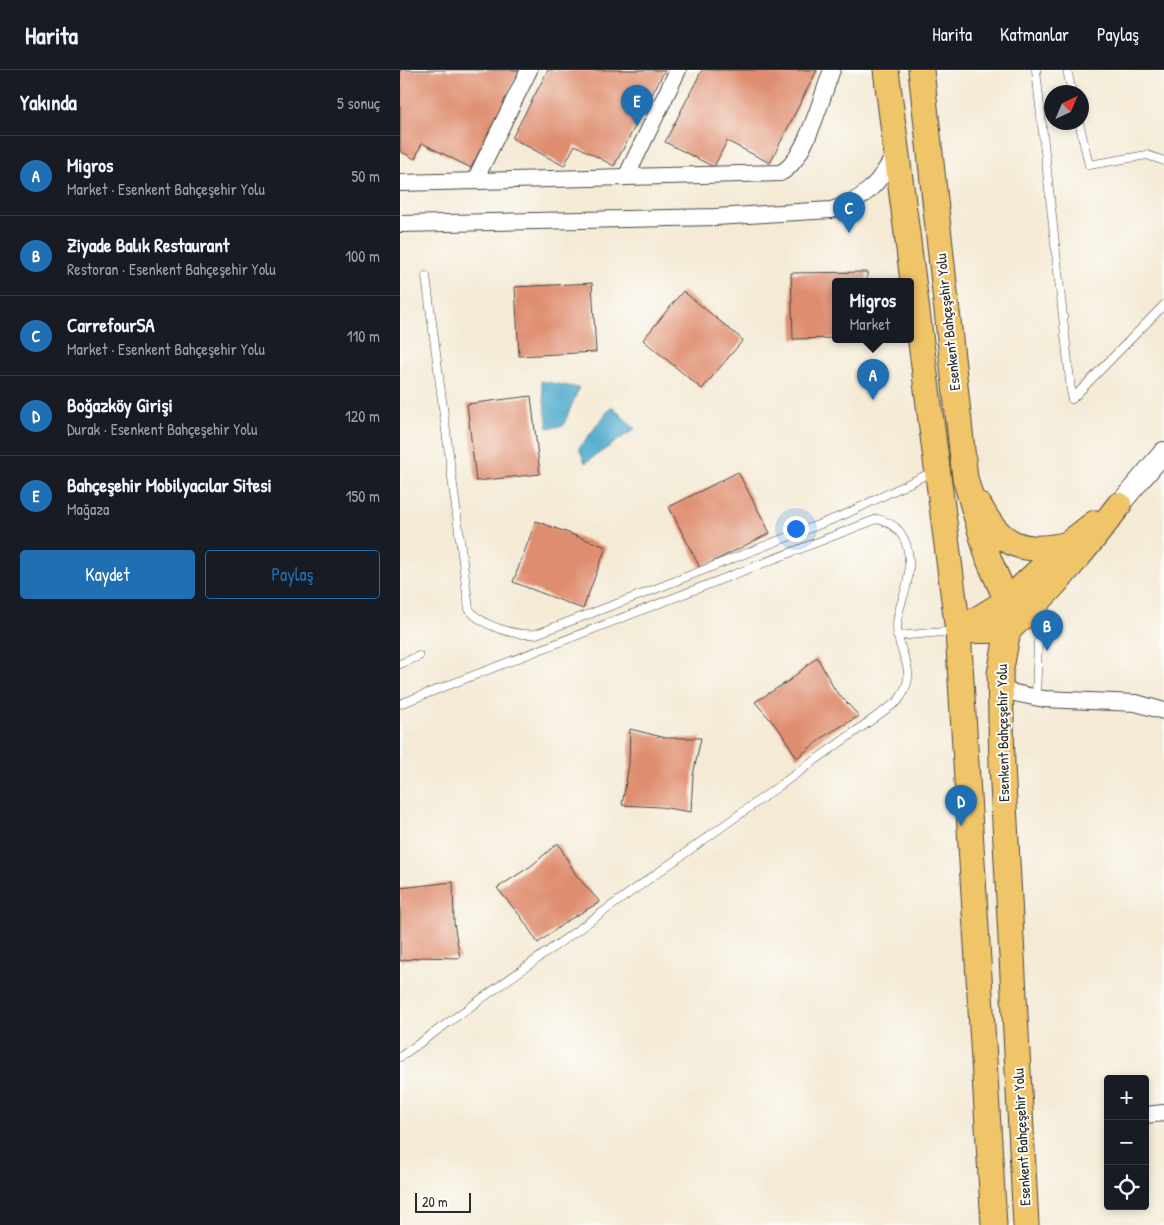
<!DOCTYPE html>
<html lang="tr">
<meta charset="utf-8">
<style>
body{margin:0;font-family:"Patrick Hand",sans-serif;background:#242831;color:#f1f3f6}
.controls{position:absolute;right:15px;bottom:15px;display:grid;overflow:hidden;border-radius:5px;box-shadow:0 2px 8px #0003}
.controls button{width:45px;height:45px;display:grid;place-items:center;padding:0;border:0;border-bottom:1px solid #363941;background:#171b24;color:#f1f3f6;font:25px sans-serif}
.compass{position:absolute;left:644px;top:15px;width:45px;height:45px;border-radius:50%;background:#171b24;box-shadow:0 2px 8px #0003;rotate:44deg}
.scale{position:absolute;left:15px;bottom:12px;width:56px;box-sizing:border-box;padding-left:5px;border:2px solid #2b2b2b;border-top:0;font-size:14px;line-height:18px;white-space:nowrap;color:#2b2b2b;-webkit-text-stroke:4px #fdfcf7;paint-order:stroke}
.you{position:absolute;left:395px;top:458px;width:18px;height:18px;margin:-12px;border:4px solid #fff;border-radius:50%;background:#1a73e8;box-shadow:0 0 0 8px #1a73e833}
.badge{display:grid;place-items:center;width:32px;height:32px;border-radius:50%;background:#1f6fb2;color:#fff;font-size:16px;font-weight:700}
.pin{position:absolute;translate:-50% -41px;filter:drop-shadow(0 1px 2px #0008)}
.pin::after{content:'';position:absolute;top:26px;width:18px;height:15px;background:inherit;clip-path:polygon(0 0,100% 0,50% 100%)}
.popup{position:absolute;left:432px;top:208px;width:82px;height:65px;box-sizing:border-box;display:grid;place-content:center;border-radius:5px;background:#171b24;filter:drop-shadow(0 1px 4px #0005);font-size:16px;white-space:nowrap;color:#9ea1a6}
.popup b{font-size:19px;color:#f1f3f6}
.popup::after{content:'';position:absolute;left:50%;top:100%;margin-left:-10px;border:10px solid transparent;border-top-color:#171b24}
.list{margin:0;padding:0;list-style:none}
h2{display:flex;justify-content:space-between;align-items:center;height:65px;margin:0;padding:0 20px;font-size:21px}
h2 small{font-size:16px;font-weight:400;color:#9ea1a6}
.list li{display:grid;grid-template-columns:32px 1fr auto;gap:15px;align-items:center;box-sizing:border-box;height:80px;padding:0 20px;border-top:1px solid #363941}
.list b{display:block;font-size:19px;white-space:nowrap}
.list p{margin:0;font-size:16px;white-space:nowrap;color:#9ea1a6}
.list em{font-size:16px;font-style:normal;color:#9ea1a6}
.actions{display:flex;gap:10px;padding:15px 20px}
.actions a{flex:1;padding:11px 0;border:1px solid #1f6fb2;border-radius:5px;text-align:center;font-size:18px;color:#1f6fb2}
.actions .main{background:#1f6fb2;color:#fff}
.icon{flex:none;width:28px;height:28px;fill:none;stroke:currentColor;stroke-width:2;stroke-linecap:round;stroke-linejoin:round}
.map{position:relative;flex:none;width:764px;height:1155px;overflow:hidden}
header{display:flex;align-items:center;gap:30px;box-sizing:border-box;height:70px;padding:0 25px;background:#171b24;border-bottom:1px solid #363941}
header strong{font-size:24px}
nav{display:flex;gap:28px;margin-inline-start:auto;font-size:18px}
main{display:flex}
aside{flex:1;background:#171b24}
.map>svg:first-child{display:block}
</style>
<header>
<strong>Harita</strong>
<nav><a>Harita</a><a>Katmanlar</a><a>Paylaş</a></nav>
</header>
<main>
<aside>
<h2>Yakında<small>5 sonuç</small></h2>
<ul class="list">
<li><span class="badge">A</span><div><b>Migros</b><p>Market · Esenkent Bahçeşehir Yolu</p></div><em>50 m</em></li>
<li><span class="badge">B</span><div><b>Ziyade Balık Restaurant</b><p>Restoran · Esenkent Bahçeşehir Yolu</p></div><em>100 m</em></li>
<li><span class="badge">C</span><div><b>CarrefourSA</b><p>Market · Esenkent Bahçeşehir Yolu</p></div><em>110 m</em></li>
<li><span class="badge">D</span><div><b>Boğazköy Girişi</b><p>Durak · Esenkent Bahçeşehir Yolu</p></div><em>120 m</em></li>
<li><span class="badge">E</span><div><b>Bahçeşehir Mobilyacılar Sitesi</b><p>Mağaza</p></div><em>150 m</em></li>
</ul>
<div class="actions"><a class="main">Kaydet</a><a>Paylaş</a></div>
</aside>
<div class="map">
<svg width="764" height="1155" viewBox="0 0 764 1155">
<rect width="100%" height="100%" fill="#fdfcf7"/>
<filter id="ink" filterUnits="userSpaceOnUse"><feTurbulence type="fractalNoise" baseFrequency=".02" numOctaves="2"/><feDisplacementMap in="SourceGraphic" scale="10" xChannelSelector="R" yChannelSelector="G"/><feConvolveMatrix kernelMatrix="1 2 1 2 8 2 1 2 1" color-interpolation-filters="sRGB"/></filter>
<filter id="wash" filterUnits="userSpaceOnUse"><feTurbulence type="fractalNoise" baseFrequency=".0096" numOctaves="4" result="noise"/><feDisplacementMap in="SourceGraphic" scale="20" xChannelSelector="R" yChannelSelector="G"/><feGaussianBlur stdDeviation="1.12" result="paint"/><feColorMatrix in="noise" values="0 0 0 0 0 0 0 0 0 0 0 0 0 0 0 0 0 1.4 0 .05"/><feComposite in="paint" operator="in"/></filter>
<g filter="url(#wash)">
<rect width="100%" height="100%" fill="#f4ead5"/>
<!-- water -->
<g fill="#4ca9cb" stroke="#3c6a7b">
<polygon points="141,311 179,318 163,356 148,358"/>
<polygon points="212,336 235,359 185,393 179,378"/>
</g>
<g id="blocks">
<!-- building -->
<g fill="#df8d6f">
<polygon points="0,0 120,0 71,98 22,73 15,89 0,81"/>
<polygon points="148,0 265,0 214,96 175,75 164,96 112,68"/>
<polygon points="302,0 417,0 370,93 327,71 314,97 265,72"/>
<polygon points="467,202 467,211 436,211 436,268 393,269 391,203"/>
<polygon points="192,213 196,282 119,286 115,217"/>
<polygon points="283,221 343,270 302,319 243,270"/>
<polygon points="131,326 140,404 76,411 67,334"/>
<polygon points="338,402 370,463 300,498 269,437"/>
<polygon points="136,451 206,477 183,539 113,512"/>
<polygon points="417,587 435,620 459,646 426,665 397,688 380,661 355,632 390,610"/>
<polygon points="230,659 266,668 301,668 293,705 291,742 260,737 222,735 229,695"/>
<polygon points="158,773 176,805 200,832 167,851 138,873 121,847 97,818 131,796"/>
<polygon points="53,812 54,853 60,888 22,887 0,891 0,818"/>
</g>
</g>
</g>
<g filter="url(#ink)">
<use href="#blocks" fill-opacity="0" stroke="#494844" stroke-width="1"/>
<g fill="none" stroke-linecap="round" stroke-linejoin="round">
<!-- service casing -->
<g stroke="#494844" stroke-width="9">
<g id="service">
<polyline points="636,0 672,329"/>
<polyline points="667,0 672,22"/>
<polyline points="679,52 689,95 747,85 764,91"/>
<path d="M26,206l43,333c12,17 46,27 67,25l104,-39 206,-81 88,-43"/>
<polyline points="672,329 764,235"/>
<polyline points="497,566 555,561"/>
<polyline points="0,594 19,586"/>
<polyline points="636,628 638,572"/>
<path d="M0,634l477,-185c33,7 36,40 29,69 -3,12 -9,23 -9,37 -1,31 25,43 1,76l-498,356"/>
</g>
</g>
<!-- minor casing -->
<g stroke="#494844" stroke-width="18">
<g id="minor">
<polyline points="226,107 278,0"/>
<polyline points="75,110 129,0"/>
<path d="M0,113l380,-10c25,-10 42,-78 52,-103"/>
<path d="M0,154l315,-7 116,-7c33,-8 50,-29 65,-58"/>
<polyline points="600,620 644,629 736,633 764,641"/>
<polyline points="745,1045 764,1043"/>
</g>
</g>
<!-- tertiary casing -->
<g stroke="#494844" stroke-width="22">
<polyline id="tertiary" points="719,435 764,382"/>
</g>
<!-- primary casing -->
<g stroke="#494844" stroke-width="27">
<g id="primary">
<polyline points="486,0 558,561 594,1155"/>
<polyline points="521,0 565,408 589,490 607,531 608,560 600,604 602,695 626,1155"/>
<path d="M579,435c21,41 45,50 89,39"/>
<path d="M558,561l50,-1c42,-37 77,-80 111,-125"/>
<polyline points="558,561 607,531 664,477 695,453"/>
</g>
</g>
<!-- service -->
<use href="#service" stroke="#fff" stroke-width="8"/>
<!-- minor -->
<use href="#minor" stroke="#fff" stroke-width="16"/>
<!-- tertiary -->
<use href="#tertiary" stroke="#fff" stroke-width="20"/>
<!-- primary -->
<use href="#primary" stroke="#f0c469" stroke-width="25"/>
</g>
</g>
<g text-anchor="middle" stroke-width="4" stroke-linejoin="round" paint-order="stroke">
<!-- street labels -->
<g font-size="15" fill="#2b2b2b" stroke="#fdfcf7">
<text transform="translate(548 252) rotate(-96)" y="5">Esenkent Bahçeşehir Yolu</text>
<text transform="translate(603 663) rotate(-91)" y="5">Esenkent Bahçeşehir Yolu</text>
<text transform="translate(622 1067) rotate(-93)" y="5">Esenkent Bahçeşehir Yolu</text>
</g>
</g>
</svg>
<div class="controls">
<button>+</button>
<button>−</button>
<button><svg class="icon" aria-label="locate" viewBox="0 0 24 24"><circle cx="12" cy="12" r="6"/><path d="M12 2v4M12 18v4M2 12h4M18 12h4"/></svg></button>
</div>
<svg class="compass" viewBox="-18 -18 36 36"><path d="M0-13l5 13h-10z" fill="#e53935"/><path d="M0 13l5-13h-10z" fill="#9ea1a6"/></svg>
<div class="scale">20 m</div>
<div class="you"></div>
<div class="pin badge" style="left:473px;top:330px">A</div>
<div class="popup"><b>Migros</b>Market</div>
<div class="pin badge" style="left:647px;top:581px">B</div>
<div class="pin badge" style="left:449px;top:163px">C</div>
<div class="pin badge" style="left:561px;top:756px">D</div>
<div class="pin badge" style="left:237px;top:56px">E</div>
</div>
</main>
